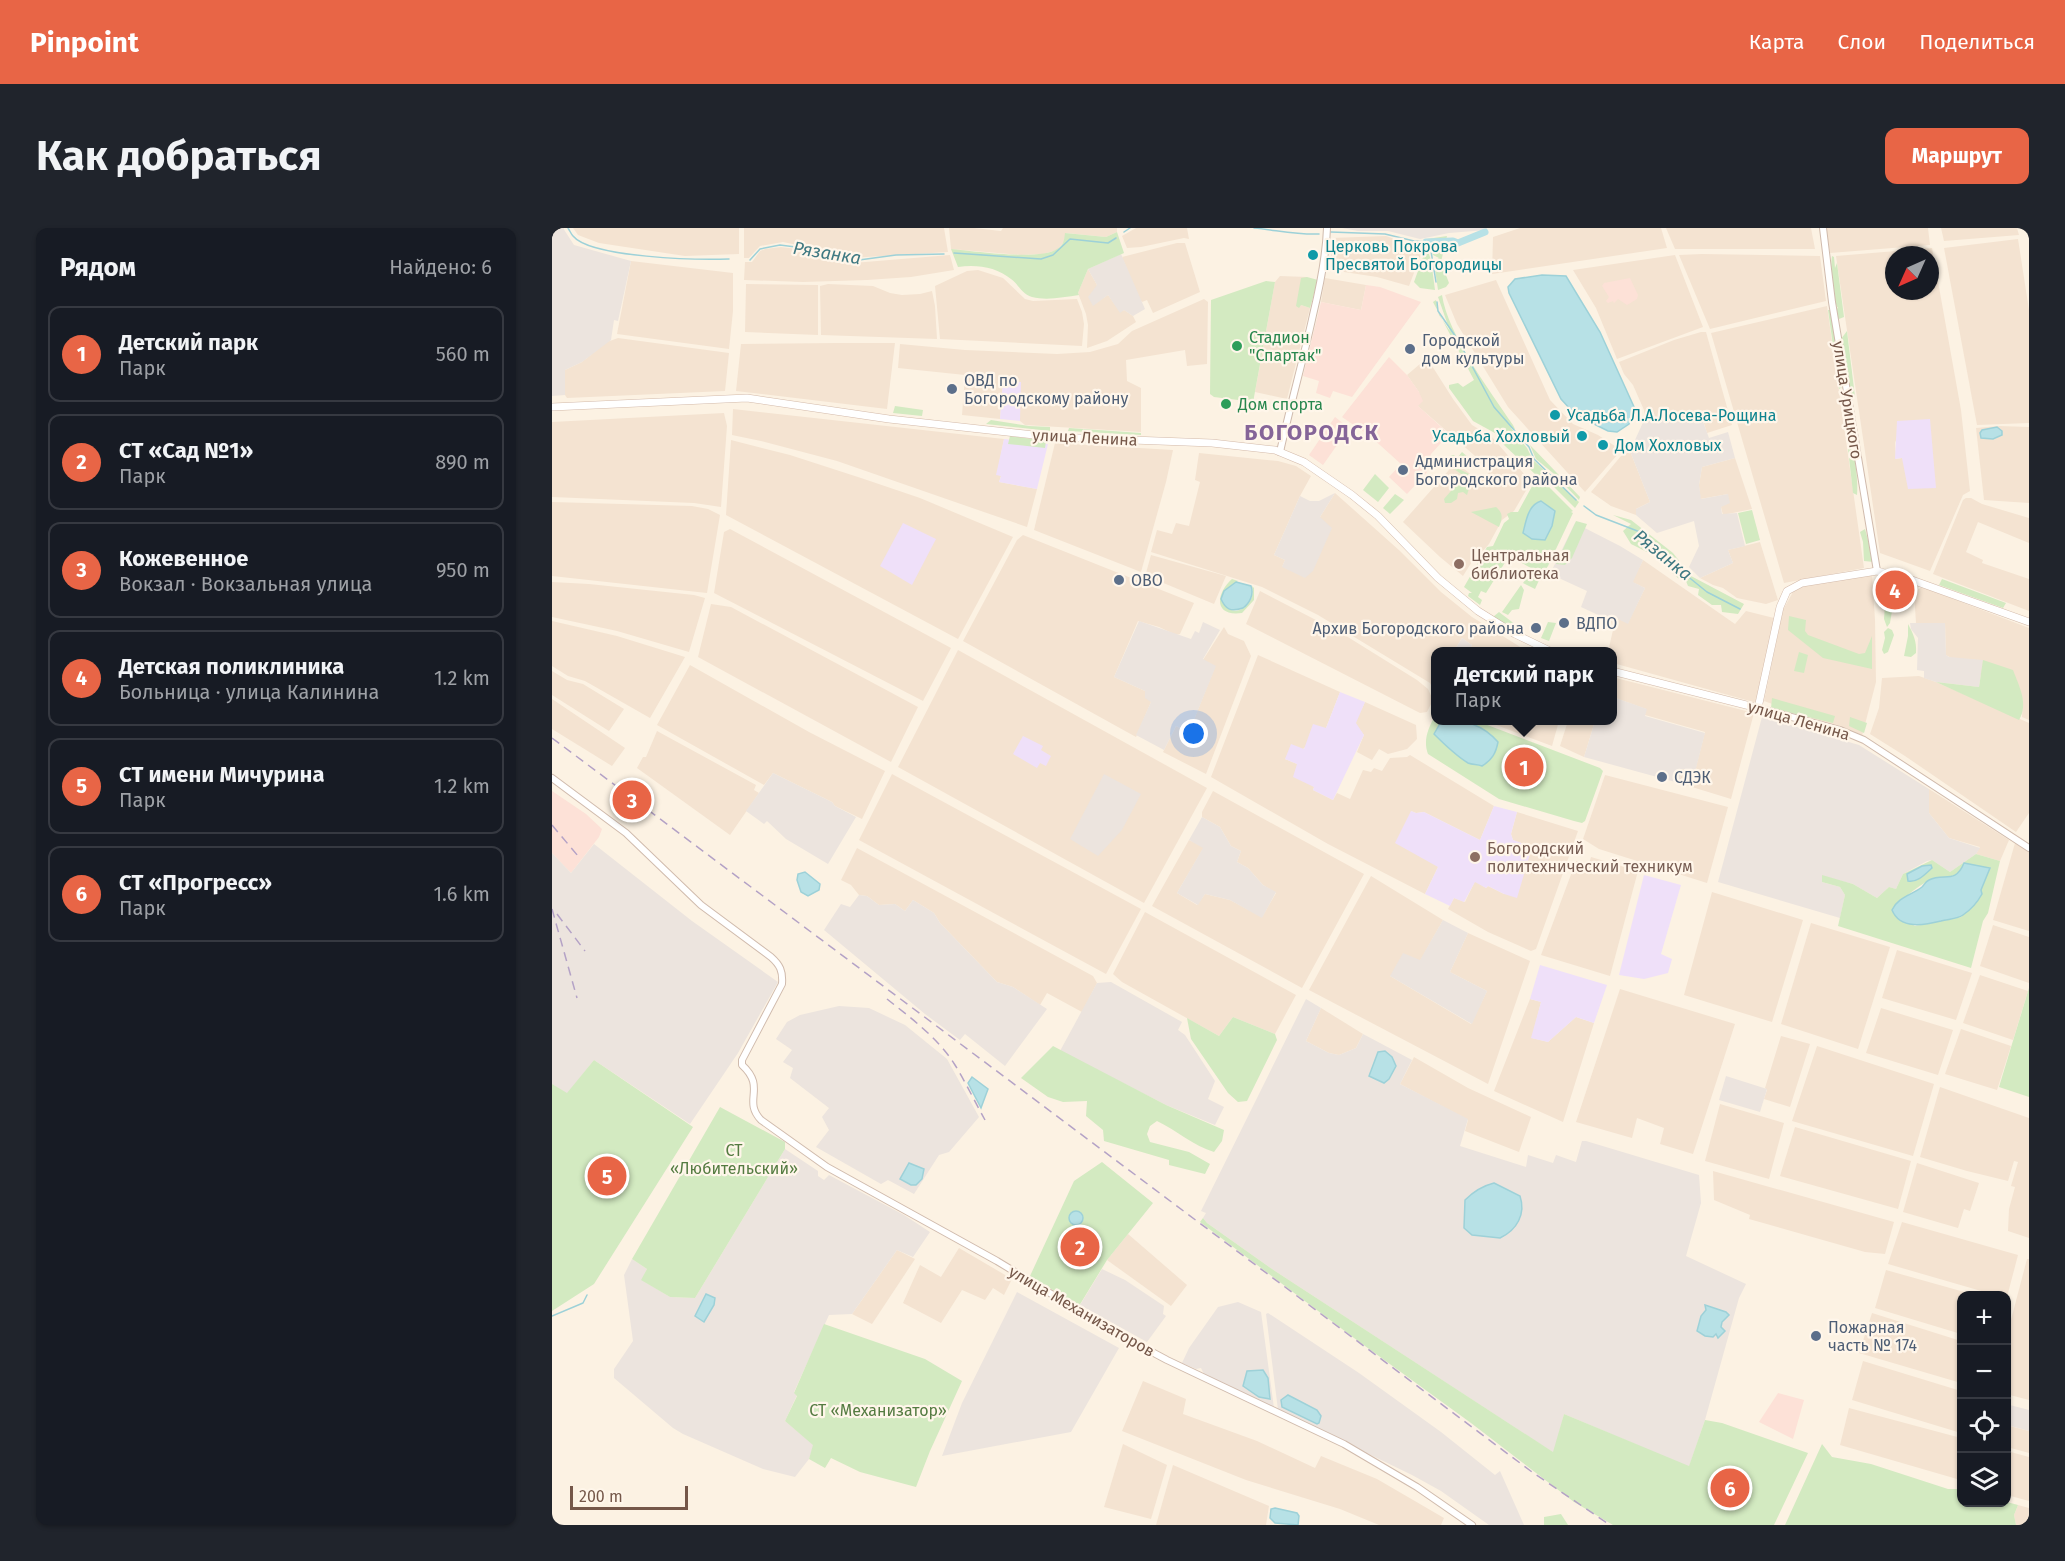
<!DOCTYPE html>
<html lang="ru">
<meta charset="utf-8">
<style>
body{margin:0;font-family:"Fira Sans",sans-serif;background:#20242c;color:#f1f3f6}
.controls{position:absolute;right:18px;bottom:18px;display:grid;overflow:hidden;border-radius:12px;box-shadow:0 2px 4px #0004}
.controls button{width:54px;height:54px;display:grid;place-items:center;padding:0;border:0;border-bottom:2px solid #363941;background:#171b24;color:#f1f3f6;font:30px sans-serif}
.compass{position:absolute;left:1333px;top:18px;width:54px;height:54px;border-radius:50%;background:#171b24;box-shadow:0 2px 4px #0004;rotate:225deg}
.scale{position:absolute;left:18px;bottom:15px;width:118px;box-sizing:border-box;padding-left:6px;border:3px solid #755749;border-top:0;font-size:16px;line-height:21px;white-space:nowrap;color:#755749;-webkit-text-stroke:4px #fff6ea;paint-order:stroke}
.you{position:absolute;left:642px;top:506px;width:21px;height:21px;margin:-15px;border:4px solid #fff;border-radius:50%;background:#1a73e8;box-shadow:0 0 0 9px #1a73e833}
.badge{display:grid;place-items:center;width:39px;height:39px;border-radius:50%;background:#e86546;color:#fff;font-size:20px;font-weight:700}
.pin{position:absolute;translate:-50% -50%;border:3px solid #fff;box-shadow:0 2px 6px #0006}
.popup{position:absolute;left:879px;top:419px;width:186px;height:78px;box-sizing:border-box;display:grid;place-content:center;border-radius:12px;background:#171b24;filter:drop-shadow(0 2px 4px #0005);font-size:20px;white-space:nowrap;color:#9ea1a6}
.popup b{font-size:22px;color:#f1f3f6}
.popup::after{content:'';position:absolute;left:50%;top:100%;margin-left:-12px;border:12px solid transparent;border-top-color:#171b24}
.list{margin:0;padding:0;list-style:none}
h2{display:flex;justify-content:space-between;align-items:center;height:78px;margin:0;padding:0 24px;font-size:26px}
h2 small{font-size:20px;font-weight:400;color:#9ea1a6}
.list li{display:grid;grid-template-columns:39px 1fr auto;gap:18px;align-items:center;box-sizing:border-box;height:96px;margin:0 12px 12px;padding:0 12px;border:2px solid #363941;border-radius:12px}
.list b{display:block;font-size:22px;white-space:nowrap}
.list p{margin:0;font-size:20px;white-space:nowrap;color:#9ea1a6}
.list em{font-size:20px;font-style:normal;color:#9ea1a6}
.icon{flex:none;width:33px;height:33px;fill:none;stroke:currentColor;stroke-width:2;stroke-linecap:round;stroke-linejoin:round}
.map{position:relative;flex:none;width:1477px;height:1297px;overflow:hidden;border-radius:12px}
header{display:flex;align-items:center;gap:36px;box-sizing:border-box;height:84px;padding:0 30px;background:#e86546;color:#fff}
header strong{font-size:28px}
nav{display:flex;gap:33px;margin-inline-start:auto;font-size:21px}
.intro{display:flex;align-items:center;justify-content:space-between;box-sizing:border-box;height:144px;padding:0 36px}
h1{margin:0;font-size:42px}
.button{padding:15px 27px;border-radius:12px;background:#e86546;color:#fff;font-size:21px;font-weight:700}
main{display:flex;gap:36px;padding:0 36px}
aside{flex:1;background:#171b24;border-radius:12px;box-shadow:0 2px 4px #0004}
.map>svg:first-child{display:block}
</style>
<header>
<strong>Pinpoint</strong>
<nav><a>Карта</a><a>Слои</a><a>Поделиться</a></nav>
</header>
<div class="intro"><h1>Как добраться</h1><a class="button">Маршрут</a></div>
<main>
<aside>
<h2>Рядом<small>Найдено: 6</small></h2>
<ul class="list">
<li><span class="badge">1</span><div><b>Детский парк</b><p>Парк</p></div><em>560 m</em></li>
<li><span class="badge">2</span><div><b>СТ «Сад №1»</b><p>Парк</p></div><em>890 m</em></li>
<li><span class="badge">3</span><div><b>Кожевенное</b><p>Вокзал · Вокзальная улица</p></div><em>950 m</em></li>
<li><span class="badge">4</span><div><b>Детская поликлиника</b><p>Больница · улица Калинина</p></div><em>1.2 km</em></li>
<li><span class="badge">5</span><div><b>СТ имени Мичурина</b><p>Парк</p></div><em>1.2 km</em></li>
<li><span class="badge">6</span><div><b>СТ «Прогресс»</b><p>Парк</p></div><em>1.6 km</em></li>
</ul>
</aside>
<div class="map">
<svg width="1477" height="1297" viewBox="0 0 1477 1297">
<rect width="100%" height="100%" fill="#fcf2e3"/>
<!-- residential -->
<g fill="#f4e3d1" fill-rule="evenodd">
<polygon points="21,0 187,0 187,26 133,28 47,15 26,7"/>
<polygon points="192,0 392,0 396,24 298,30 282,27 260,20 231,14 208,18 197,30 192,30"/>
<polygon points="397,0 422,0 449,3 451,0 565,0 565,4 554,9 514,5 512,14 505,22 491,26 469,27 399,21"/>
<polygon points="584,0 635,0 637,11 632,10 589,19 575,20 570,8"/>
<polygon points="968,0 1109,0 1115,20 940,46 941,9"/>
<polygon points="1114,0 1259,0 1263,21 1123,21"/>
<polygon points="1274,0 1376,0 1378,17 1278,25"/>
<polygon points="1389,0 1465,0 1467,7 1392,13"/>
<polygon points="834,8 871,21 857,58 825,49 779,42 779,10"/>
<polygon points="1466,11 1477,82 1477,195 1425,197 1392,20"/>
<polygon points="625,15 633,15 648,64 601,85 595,72 590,74 587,70 570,29"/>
<polygon points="229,19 260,23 286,33 301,35 398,27 402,42 359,49 315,52 251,54 192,52 193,34 200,34 208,23 213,21"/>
<path d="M1380,20l29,162 9,81 -7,4 -33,76 -50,-18 -44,-297zM1342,27h36v36h-36zM1345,209l39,51 -34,-30 -6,1 -1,-16z"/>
<polygon points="1150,26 1268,28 1274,73 1158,101 1127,27"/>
<polygon points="1123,27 1151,99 1065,131 1044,80 1021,42"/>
<polygon points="79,33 181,45 181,83 177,121 65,106"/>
<polygon points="536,41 545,57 541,77 556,67 568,84 572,82 581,88 584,94 555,113 535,120 536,97 534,86 526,65"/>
<polygon points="426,42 451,50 473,71 481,73 525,71 530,84 532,96 530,118 388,111 383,58 415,43"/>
<polygon points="728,48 755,49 749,77 758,80 735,171 703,164 723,54"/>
<polygon points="773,50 814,57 809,82 769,74"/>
<polygon points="944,52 998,172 1021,196 1046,207 1066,220 1066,226 1033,264 956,179 905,96 893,67"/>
<polygon points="194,56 266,57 266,107 193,104"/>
<polygon points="276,56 321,58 338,65 350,67 368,66 380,63 383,78 385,111 269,107 268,58"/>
<polygon points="652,71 656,74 655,136 635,138 633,122 574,132 575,153 589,160 589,204 473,197 468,193 468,154 451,153 448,191 410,187 413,147 346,140 348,116 413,122 505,126 538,124 566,116 580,103"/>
<polygon points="1275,78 1312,340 1232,355 1159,105"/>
<polygon points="1149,104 1154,104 1180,197 1155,205 1150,189 1142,190 1118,186 1093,190 1092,182 1081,157 1072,146 1067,134 1122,112"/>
<polygon points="66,110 177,125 173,163 15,170 13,167 13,142 30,134 55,114"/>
<polygon points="284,115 343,115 335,181 184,163 189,116"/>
<polygon points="875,130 901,171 920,197 940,209 979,254 962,283 950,292 937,316 931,323 926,324 911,348 888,329 851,294 904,234 928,254 939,242 866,178 867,164 855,147"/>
<polygon points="181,181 452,211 445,246 449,248 447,254 485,261 475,299 285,233 209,213 180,207"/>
<polygon points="172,185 175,198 169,279 142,275 0,269 0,194"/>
<polygon points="1447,198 1477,199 1477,275 1432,272 1424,200"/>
<polygon points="179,212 238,227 309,250 368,270 461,309 406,411 174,287"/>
<polygon points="503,215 621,222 614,254 589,344 482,302"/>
<polygon points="1078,223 1098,274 1084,281 1084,287 1059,278 1039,264 1069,228"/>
<polygon points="647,225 726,233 744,238 759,248 748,268 722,327 733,332 730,339 768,289 783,265 848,323 889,364 920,389 970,420 980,423 917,423 920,417 910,410 902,423 884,424 883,456 881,461 878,455 766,387 710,359 599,324 605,302 620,306 624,295 637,298 648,254 643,252"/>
<polygon points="1183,230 1200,281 1171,287 1169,279 1176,266 1148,271 1147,257 1150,239"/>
<polygon points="1414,270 1419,270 1430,276 1477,290 1477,315 1426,294 1414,324 1431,332 1430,335 1477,351 1477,383 1381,346 1411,272"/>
<polygon points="0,274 140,278 156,281 168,287 155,365 0,348"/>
<polygon points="178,301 399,420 371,473 162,365 172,304"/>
<polygon points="471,307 642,375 628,406 624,407 607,399 586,393 562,449 593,463 599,474 584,509 411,413 465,312"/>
<polygon points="1208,314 1226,372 1214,376 1185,370 1171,360 1161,357 1148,350 1181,335 1176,322"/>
<polygon points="599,327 674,348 662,376 597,349 594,345"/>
<polygon points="1091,332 1183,396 1194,383 1222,390 1205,475 1061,435 1060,424 1056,424 1061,402 1059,393 1062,389 1076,395 1093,360 1080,354"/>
<polygon points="1320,346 1323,392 1324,454 1310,508 1212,473 1231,382 1242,362 1252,357"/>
<polygon points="0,354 37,356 142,367 153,370 137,424 65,403 0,389"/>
<polygon points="1370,359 1477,400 1477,492 1470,489 1471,472 1394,427 1393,395 1364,395 1362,364"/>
<polygon points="708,363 791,406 865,452 876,461 881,472 875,484 868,485 694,396"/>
<polygon points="159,376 179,379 366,479 339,534 146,429"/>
<polygon points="0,393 65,408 133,429 98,490 33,453 16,448 0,438"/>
<polygon points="672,399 676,406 692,413 699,428 654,546 611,524 624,498 637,504 663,439 651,432"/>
<polygon points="406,422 655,560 592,675 346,539"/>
<polygon points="706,427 788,464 774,500 751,521 733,531 745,536 762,559 761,562 781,572 785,565 798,571 811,542 819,544 822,540 830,543 838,530 855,529 858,527 942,578 928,612 872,584 864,585 859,583 886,639 873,666 776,616 659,549"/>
<polygon points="138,437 257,504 333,543 310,591 283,578 280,574 221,545 212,557 105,497"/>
<polygon points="0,443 15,452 31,456 72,481 57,503 0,467"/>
<polygon points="1367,448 1384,454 1477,495 1477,585 1464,604 1353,528 1318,506 1327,480 1330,450"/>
<polygon points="1060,449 1202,485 1179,571 1127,555 1130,541 1143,543 1153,504 1093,487 1094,481 1061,469"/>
<polygon points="0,471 73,520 60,538 0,501"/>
<polygon points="813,474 864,497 865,511 855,521 836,526 827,521 820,532 805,524 812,507 803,495"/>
<polygon points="940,493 940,492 1007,493 1000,518 939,495"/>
<polygon points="1016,493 1043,493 1032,529 1008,518"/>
<polygon points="105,503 204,557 202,562 207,565 178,607 85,540 91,529 94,529"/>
<polygon points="340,546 589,681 554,746 307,612"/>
<polygon points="1053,547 1176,579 1155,655 1047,621 1031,611"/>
<polygon points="1377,561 1457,612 1448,633 1424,626 1428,619 1397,610 1377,585"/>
<polygon points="661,563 812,646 750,760 600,678 637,612 652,619 625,665 645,677 653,666 678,672 710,689 724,665 711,657 696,640 685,634 689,623 679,618 668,599 650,589 650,584"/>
<polygon points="965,584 1026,603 984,721 979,723 936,704 896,681 902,670 913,674 923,653 934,660 936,658 952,666 980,619 961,612 959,606"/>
<polygon points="1463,615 1477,624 1477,703 1441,692"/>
<polygon points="305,620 541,748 545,755 530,784 495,765 488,777 461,759 445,754 388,695 382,685 361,672 353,683 343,676 327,677 315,668 307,667 299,657 289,652"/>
<polygon points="1039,629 1086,643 1058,748 989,727 1024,633 1037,636"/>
<polygon points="819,648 891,692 868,733 838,748 919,796 935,763 898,744 916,705 978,733 936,856 757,762"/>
<polygon points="1160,664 1251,692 1220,794 1132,767"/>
<polygon points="593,684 744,767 723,806 681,789 667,808 570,754 561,746"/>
<polygon points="1259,695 1338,719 1306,821 1229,796"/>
<polygon points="1441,697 1477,709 1477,755 1428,738"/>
<polygon points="1345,722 1420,745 1404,792 1330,770"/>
<polygon points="1428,747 1476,763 1461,812 1411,795"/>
<polygon points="1068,761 1183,796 1141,926 1108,916 1112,900 1085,890 1080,910 1024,894"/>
<polygon points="978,771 989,774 980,810 996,814 1024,789 1042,795 1011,894 942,863"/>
<polygon points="769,780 811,806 804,820 787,827 777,825 754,813"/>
<polygon points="1329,780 1401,802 1386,847 1314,825"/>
<polygon points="1409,801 1459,818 1445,862 1393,846"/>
<polygon points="1229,808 1258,816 1238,879 1212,871 1215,862 1213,860"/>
<polygon points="1265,818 1382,856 1361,928 1240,893"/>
<polygon points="862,829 916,860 979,889 967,924 913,903 916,892 848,856"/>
<polygon points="1388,859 1477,890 1477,1010 1456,1003 1457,981 1463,959 1459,958 1466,934 1462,933 1456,953 1415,943 1368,929"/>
<polygon points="1168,876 1232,895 1217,951 1153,933"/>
<polygon points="1243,899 1359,933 1346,981 1228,948"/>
<polygon points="1365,935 1427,955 1418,983 1412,981 1406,1000 1351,984"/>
<polygon points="1161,943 1342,994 1333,1026 1313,1024 1197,991 1198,987 1162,972"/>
<polygon points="1350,994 1466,1027 1455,1069 1454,1068 1443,1067 1336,1036"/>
<polygon points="576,1006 635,1057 619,1078 555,1032"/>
<polygon points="407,1020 460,1051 452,1067 441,1060 433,1072 410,1062 389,1095 351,1075 368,1037 389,1049"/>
<polygon points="345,1022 363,1031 320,1096 300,1086"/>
<polygon points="1475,1031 1477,1031 1477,1172 1454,1166 1455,1107"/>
<polygon points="1334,1042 1423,1067 1410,1068 1409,1106 1323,1080"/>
<polygon points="1320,1085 1409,1113 1409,1155 1307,1125"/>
<polygon points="1311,1133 1409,1163 1409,1205 1300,1172"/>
<polygon points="591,1153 634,1171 631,1186 705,1213 763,1240 769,1228 825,1251 892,1290 889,1297 827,1297 788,1281 694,1252 570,1203"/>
<polygon points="1297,1180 1409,1210 1409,1233 1405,1251 1288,1217"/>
<polygon points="1454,1197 1477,1203 1477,1225 1455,1219"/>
<polygon points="571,1216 615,1237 599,1291 552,1279"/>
<polygon points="1455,1223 1477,1229 1477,1273 1455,1267"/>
<polygon points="621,1237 717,1278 714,1297 604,1297"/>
<polygon points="1466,1277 1477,1280 1477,1297 1464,1297 1462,1287"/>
</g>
<!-- commercial -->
<g fill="#fde1d7">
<polygon points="1078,50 1086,67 1085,71 1075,77 1066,71 1062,75 1061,73 1056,75 1054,73 1057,69 1050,58 1052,55"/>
<polygon points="814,57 828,59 869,74 800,169 781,163 778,170 764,165 767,153 751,148 769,74 809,82"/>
<polygon points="837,129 855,147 867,164 871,173 866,178 897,206 879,226 875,244 855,266 837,249 849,236 818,208 790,189"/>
<polygon points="783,189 797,200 771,237 757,227"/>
<polygon points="0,563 34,586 50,601 47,609 19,645 0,625"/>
<polygon points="1226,1165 1252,1172 1241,1211 1207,1194"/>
</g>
<!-- industrial -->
<g fill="#ece4de">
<polygon points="0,0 11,0 22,17 79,33 66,93 62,92 59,112 30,134 13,142 13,167 0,168"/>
<polygon points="790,0 935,0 935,2 897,5 868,11 836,3 806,3"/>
<polygon points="569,26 593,81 581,88 572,82 568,85 556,67 541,78 536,69 545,57 536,41"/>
<polygon points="1118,186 1142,190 1149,188 1157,210 1176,204 1183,230 1150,239 1147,257 1149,271 1176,266 1178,275 1169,279 1170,286 1185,285 1193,318 1176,322 1181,335 1148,350 1137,339 1147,318 1142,293 1105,305 1084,287 1084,281 1098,274 1078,223 1093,190"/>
<polygon points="783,265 768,289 780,300 761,343 753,350 730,339 733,332 722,327 748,268 758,273 767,273"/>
<polygon points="1023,295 1068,318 1091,332 1081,354 1093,360 1076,396 1062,389 1059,393 1029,379 1035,363 998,346"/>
<polygon points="587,393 639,411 643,403 647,405 651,394 668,402 651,431 664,438 637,504 624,498 612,522 584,507 599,474 593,470 593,463 562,449"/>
<polygon points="1358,395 1393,395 1394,427 1397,429 1431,432 1427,459 1384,454 1372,450 1372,443 1365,442 1366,410 1359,401"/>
<polygon points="910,410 920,417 917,423 902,423"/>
<polygon points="1061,469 1095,481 1093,488 1153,505 1143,544 1130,541 1127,555 1032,529 1043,493 1060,492"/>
<polygon points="1210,489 1307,517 1377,561 1377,585 1397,610 1428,620 1424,626 1398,644 1380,632 1375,633 1351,646 1344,661 1337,659 1325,670 1301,656 1270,648 1270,654 1288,659 1293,667 1288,690 1166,654"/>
<polygon points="221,545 280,574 283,578 304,589 276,636 234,611 215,593 212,596 194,583"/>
<polygon points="552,546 589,566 570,602 546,628 518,611"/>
<polygon points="650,589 668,599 679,618 689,623 685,634 696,640 711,657 724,664 710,690 678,672 653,666 646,677 625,665 651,620 637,612"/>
<polygon points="42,616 140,693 226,754 186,825 138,896 42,832 15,866 0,856 0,625 19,645"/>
<polygon points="307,667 315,668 327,677 343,676 353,683 361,672 382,685 388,695 445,754 461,759 495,781 453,838 413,806 408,812 373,786 272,702 289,676 298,679"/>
<polygon points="891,692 916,705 898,744 935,763 920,796 838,748 851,725 868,732"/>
<polygon points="559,754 630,794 626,802 633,807 663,853 656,871 672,879 663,897 614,877 508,823 545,755"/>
<polygon points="754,771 769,780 754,813 777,825 787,827 804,820 811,806 860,832 848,856 916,891 908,918 974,939 976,927 1001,935 1004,927 1024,934 1030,913 1034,913 1147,947 1149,975 1134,1028 1194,1056 1187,1070 1153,1192 1137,1239 1012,1186 1002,1225 723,1043 655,995 651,990 654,985 649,983"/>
<polygon points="287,778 317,780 353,797 395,831 427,889 397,924 387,927 362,966 336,952 329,956 264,919 277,902 270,889 277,880 238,850 241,840 231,834 240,822 224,811 235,794 248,787"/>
<polygon points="1174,848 1215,861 1208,884 1167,872"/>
<polygon points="233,921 266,943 266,948 272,952 277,947 352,987 378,1004 361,1029 345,1022 300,1086 277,1087 242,1164 245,1167 233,1193 262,1217 257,1231 243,1249 211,1241 131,1206 121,1200 62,1150 62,1141 81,1113 72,1047 80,1031 95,1041 90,1052 118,1069 143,1070"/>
<polygon points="550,1041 573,1052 612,1078 611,1086 614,1088 595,1114 528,1077"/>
<polygon points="465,1064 567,1120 519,1204 390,1228 410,1175"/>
<polygon points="686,1074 709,1084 722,1180 652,1146 649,1140 644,1141 630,1135 637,1120 666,1079"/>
<polygon points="716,1085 807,1145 889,1204 943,1247 948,1243 972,1297 937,1297 889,1263 860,1247 726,1182 714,1086"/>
<polygon points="1454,1176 1477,1182 1477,1203 1455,1197"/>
</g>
<!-- education -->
<g fill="#efe0f9">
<polygon points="451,153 469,154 468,193 448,191"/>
<polygon points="1378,191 1384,260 1356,261 1350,230 1343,231 1345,193"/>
<polygon points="452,211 496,216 485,261 447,254 449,248 444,247"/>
<polygon points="351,295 384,311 360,357 328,338"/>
<polygon points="788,464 813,474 804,495 812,507 781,572 761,562 762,559 741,549 745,536 733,531 739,516 752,521 761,496 774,500"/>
<polygon points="471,508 491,518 489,522 499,528 494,538 488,535 485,540 461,526"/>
<polygon points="942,578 965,584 959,606 961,612 980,619 965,670 952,666 936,658 934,660 923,654 912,674 902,670 898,678 873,666 886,639 843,615 859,583 864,585 872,584 928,612"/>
<polygon points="1092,647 1129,657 1109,726 1120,731 1116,745 1092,751 1067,747"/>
<polygon points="988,737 1055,757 1042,795 1024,789 996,814 979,810 989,774 978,771"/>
</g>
<!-- green -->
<g fill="#d3eac1" fill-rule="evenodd">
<path d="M565,4l7,21 -36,16 -10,24 1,2c-15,2 -32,6 -47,2 -10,-3 -13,-12 -21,-18 -14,-12 -35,-15 -53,-12l-7,-18c23,2 89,12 106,0 7,-4 7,-9 8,-16l41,4z"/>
<polygon points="895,8 889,34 897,55 894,59 886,62 882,34 887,30 881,27 877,18 885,15 875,11"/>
<polygon points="873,15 879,32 883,62 868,60 862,54 874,21"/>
<path d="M1280,28l2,1 1,11 2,-5 7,54 -5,2 -3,-3v-7l2,-1c-5,-7 -8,-41 -6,-52z"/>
<polygon points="755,49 766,52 758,80 749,77 747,80 744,78 749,50"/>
<polygon points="714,53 723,54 700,180 686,178 686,172 662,169 658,166 659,72"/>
<path d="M890,67c6,40 48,96 71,130l2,4 -4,-1 4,5 -11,5 -31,-17 -24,-33v-3l9,-2 5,4 11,-7 -41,-78 3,-2 3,15 11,16 -12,-34z"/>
<path d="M1276,82h3l6,33 -2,2h2c2,9 1,16 4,24l-2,4 3,2 2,11 -5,3z"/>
<polygon points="1295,103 1303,169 1298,173 1289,111"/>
<polygon points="343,178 371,182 370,188 341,185"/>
<polygon points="439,192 477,198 498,199 498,203 434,196"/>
<polygon points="517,200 589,205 589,207 516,203"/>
<polygon points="964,207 975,220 981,232 1027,274 1023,280 993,250 984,247 952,217 950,213"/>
<polygon points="458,208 494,213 493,220 456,216"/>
<polygon points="978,217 1028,269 1027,272 1001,245 984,231"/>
<path d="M1299,220c5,8 7,37 6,47l-4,-2 -5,-44z"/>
<polygon points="910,224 923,235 919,241 898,238 898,228 901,227 906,229"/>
<polygon points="902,241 907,241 921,248 915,267 911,264 906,265 905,271 899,275 893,275 892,271 912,248"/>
<polygon points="823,246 837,260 826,274 811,262"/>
<path d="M984,251l2,2h5l30,30 -2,1 2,1 -25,53 -6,8 -33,-18 -23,37 -5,-2 -3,6 4,3 -2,5 -12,-9 1,-3h3l-8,-6 23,-40 6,-1 11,-23 5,-4 -2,-5 4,-2h7zM989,273l14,10 -32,22 6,-22z"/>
<polygon points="843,266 852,272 838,286 831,280"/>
<path d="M944,279c8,7 6,11 3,20l-28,-15z"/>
<polygon points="1200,282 1208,312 1194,316 1186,285"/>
<polygon points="1061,287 1079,292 1121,325 1139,348 1192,376 1186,386 1170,384 1169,377 1160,377 1146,367 1147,361 1136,358 1134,353 1126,350 1101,327 1079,316 1071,303 1079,296"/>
<polygon points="1024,293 1035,296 1020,330 1013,337 1004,336"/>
<polygon points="1313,301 1322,334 1312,333 1311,314 1308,304"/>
<polygon points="977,347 989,348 983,361 971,355"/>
<path d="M680,351l6,2 -14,10 -3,8c10,24 36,7 31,-13l2,2v12l-12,13c-29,4 -26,-20 -10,-34z"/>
<polygon points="1390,351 1454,375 1451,380 1387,357"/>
<polygon points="969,357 972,362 967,381 960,382 956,387 950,384"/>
<polygon points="1336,374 1340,374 1341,377 1338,395 1335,399 1332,391 1333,377"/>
<polygon points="947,384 964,397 963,403 941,389"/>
<polygon points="1237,388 1254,392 1253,403 1256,407 1307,426 1313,425 1320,408 1320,441 1271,430 1236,402"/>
<polygon points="996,394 1004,395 997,413 989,410"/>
<path d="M1356,396c5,9 9,18 8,29l-5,4 -7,-1 4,-20z"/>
<polygon points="1336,400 1340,402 1342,407 1336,424 1332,426 1330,422 1333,410 1332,404"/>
<polygon points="1247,424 1256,427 1252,445 1242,443"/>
<path d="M1431,432l30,10c6,16 16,34 6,50l-83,-38 43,5z"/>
<polygon points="1220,470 1283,488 1281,495 1219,480"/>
<path d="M883,488l1,4 41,1 123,47 3,3 -18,50 -3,2 -8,-2 -75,-22 -71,-45c-5,-13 0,-26 7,-38z"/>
<polygon points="1298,489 1315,495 1312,505 1297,498"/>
<path d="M1424,626l24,7 -12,52 -5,8 -12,47 -133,-42 7,-31 -5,-8 -18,-5v-7l31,9 24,14 12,-11 7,2 7,-15 29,-14 18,12zM1410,640h28l-9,22 -13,21 -7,6 -46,9 -20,-11 -3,-5c4,-7 32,-28 39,-31 12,-4 22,2 31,-11z"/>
<polygon points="1477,760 1477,869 1447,859"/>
<polygon points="681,789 723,806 725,812 695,873 686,874 676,865 639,811 635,790 667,808"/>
<path d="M501,818l113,59 58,25 -2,11 -8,11c-20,-6 -38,-22 -57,-31l-7,5 -3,8 3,8 39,10 21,12 -5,10 -36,-9v-5l-65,-19 -1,-11 -17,-14 1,-15 -24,1 -15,-5 -27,-19z"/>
<polygon points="42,832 141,899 42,1056 0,1083 0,856 15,865"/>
<polygon points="168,879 233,914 233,921 143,1070 118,1069 89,1052 95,1041 80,1031"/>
<polygon points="550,934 601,975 555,1032 527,1078 478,1048 522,953"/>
<polygon points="651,990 655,995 723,1043 1001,1224 1012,1186 1137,1238 1153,1192 1170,1195 1256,1225 1222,1297 1061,1297 1022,1274 919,1195 802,1110 648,994"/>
<polygon points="272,1096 373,1131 410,1153 378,1223 364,1259 308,1244 279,1230 273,1240 257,1231 261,1217 233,1193 245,1168 242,1165"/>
<polygon points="1270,1216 1280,1229 1319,1236 1396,1261 1409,1261 1410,1274 1455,1274 1466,1277 1462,1287 1464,1297 1233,1297"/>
<polygon points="1009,1286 1016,1297 992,1297 992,1289"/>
</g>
<!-- water -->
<g fill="#b7e1e6" stroke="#9dd1d8" stroke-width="1.5">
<polygon points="990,47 1014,48 1048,104 1083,181 1077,196 1065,204 1056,203 1044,197 1019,182 1009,171 957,65 956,59 963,51"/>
<polygon points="1445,199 1450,203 1450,207 1441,211 1429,210 1428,205 1430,202"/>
<path d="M989,273l14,10 -3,15 -7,14 -13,-1 -9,-6c3,-12 5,-28 18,-32z"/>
<path d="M684,354l15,4c3,8 -1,17 -8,22 -12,4 -17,2 -22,-9l3,-8z"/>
<path d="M890,492c23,0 40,4 56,22 -2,11 -6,18 -16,24 -5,-2 -9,-1 -14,-3 -13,-8 -23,-18 -34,-29z"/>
<path d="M1412,635l26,5 -9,22 1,4c-5,9 -10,15 -19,21 -5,4 -15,4 -22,6 -16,4 -41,9 -49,-11 6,-13 20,-15 30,-23 3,-3 3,-5 7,-7 15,-8 26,5 35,-17z"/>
<path d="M1379,637l1,3c-6,5 -14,15 -24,13l-1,-7 15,-8z"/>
<polygon points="253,644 268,656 267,662 256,668 249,664 245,652 246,646"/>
<polygon points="833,823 840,829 844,838 837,851 832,855 817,848 826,824"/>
<polygon points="420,849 436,861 429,880 416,855"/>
<polygon points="357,935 372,941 370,951 364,957 359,957 348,951"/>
<path d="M942,955l26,13c6,18 -3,34 -20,42l-28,-3 -8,-7 1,-28c8,-8 17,-14 29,-17z"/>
<circle cx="524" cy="990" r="7"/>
<polygon points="154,1066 163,1070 162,1077 152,1094 143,1088"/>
<polygon points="1153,1077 1174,1084 1177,1087 1170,1094 1169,1099 1173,1103 1166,1110 1164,1106 1161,1109 1153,1108 1145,1103 1149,1088 1154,1082"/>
<polygon points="711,1142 716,1150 718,1171 707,1169 691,1158 695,1143"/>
<polygon points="736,1167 765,1182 769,1188 767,1195 765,1196 730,1179 729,1172"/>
<polygon points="723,1280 745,1285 747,1288 746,1297 723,1295 718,1290 719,1281"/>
</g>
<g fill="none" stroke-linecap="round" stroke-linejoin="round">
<!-- stream -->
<g stroke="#9dd1d8" stroke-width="1.5">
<path d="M16,0c2,3 3,6 5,8 18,22 126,24 156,23"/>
<path d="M702,0c22,2 43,7 65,6"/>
<polyline points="572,4 578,0"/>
<polyline points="779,4 833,6 862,13 874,14 879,23 884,54"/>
<polyline points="402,25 489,31 501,27 518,11 556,15 564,10"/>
<polyline points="198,32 208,21 228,17 259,21 289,31 307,32 344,27 392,26"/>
<polyline points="885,74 886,83 906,112 942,179 977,219 982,231 1024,272"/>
<polyline points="1032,278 1044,287 1088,304 1118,334 1155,364 1188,381"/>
<polyline points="0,1088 31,1075 35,1067"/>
</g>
<!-- river -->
<polyline stroke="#b7e1e6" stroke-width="7" points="874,14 901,13 906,15 933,4"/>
<!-- tertiary casing -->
<g stroke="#d0bbad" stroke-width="8">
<g id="tertiary">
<polyline points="1271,0 1280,74 1325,343"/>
<path d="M728,224c10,-46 23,-91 33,-137 7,-29 13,-57 14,-87"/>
<polyline points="1206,480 1288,502 1312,512 1477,620"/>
<path d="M0,550l74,55 75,72 70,52c9,8 12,14 11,27l-40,76v5c25,23 0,35 19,55l66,47 170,94 112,68 58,31 177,84 73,43 55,38"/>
</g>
</g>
<!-- secondary casing -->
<g stroke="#d3baaa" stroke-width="8">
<g id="secondary">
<polyline points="0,179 195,170 337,191 500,209 660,215 723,222 752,234 800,267 826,288 886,350 926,383 963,406 1000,424"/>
<polyline points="1060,443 1206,480 1228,379 1235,363 1250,355 1325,343 1360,352 1477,394"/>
</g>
</g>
<!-- tertiary -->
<use href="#tertiary" stroke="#fff" stroke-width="6"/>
<!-- secondary -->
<use href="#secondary" stroke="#fff" stroke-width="7"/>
<!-- rail -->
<g stroke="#b4a2c6" stroke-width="1.5" stroke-dasharray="9 6" stroke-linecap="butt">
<polyline points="0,510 980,1244 1058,1297"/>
<polyline points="0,597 26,628"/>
<polyline points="0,681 25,770"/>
<polyline points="5,686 33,723"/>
<path d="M335,771c24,19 52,40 68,66 11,18 20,37 30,55"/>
</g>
</g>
<!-- markers -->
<g fill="#0f9aa8" stroke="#fff6ea" stroke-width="2">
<circle cx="761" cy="27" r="6"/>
<circle cx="1003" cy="187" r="6"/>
<circle cx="1030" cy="208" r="6"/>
<circle cx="1051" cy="217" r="6"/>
</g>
<g fill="#2e9e5b" stroke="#fff6ea" stroke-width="2">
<circle cx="685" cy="118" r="6"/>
<circle cx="674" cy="176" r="6"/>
</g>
<g fill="#5c6f8a" stroke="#fff6ea" stroke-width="2">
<circle cx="858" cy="121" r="6"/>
<circle cx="400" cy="161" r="6"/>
<circle cx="851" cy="242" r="6"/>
<circle cx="567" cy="352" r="6"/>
<circle cx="1012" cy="395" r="6"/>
<circle cx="984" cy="400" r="6"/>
<circle cx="1110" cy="549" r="6"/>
<circle cx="1264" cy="1108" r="6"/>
</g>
<g fill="#8d6e63" stroke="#fff6ea" stroke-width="2">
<circle cx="907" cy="336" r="6"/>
<circle cx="923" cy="629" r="6"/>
</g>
<g text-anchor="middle" stroke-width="4.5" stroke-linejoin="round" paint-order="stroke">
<!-- culture labels -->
<g font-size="16" fill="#0d838f" stroke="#fff6ea" text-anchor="start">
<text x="773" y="24">Церковь Покрова<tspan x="773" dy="18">Пресвятой Богородицы</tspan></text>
<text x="1015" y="193">Усадьба Л.А.Лосева-Рощина</text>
<text x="1018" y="214" text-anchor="end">Усадьба Хохловый</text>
<text x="1063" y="223">Дом Хохловых</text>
</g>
<!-- leisure labels -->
<g font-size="16" fill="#27864d" stroke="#fff6ea" text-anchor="start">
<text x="697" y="115">Стадион<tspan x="697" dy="18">"Спартак"</tspan></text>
<text x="686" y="182">Дом спорта</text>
</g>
<!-- service labels -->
<g font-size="16" fill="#4e5e75" stroke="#fff6ea" text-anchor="start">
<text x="870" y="118">Городской<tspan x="870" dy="18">дом культуры</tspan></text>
<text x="412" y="158">ОВД по<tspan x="412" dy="18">Богородскому району</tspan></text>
<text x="863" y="239">Администрация<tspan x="863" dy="18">Богородского района</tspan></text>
<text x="579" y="358">ОВО</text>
<text x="1024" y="401">ВДПО</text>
<text x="972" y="406" text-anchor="end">Архив Богородского района</text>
<text x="1122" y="555">СДЭК</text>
<text x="1276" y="1105">Пожарная<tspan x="1276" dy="18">часть № 174</tspan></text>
</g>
<!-- street labels -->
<g font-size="16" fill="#755749" stroke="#fff6ea">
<text transform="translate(1296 172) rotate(81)" y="6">улица Урицкого</text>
<text transform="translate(533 209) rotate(3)" y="6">улица Ленина</text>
<text transform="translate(1247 492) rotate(16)" y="6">улица Ленина</text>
<text transform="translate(530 1083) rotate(30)" y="6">улица Механизаторов</text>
</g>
<!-- education labels -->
<g font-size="16" fill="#785e54" stroke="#fff6ea" text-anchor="start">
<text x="919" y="333">Центральная<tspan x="919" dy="18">библиотека</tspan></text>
<text x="935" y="626">Богородский<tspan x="935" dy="18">политехнический техникум</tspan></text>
</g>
<!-- park labels -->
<g font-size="16" fill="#547b41" stroke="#fff6ea">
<text x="182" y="928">СТ<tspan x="182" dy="18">«Любительский»</tspan></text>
<text x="326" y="1188">СТ «Механизатор»</text>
</g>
<!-- water labels -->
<g font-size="18" font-style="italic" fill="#3f7982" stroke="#fff6ea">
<text transform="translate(275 25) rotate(9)" y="6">Рязанка</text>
<text transform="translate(1111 327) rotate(39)" y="6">Рязанка</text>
</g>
<!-- district labels -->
<g font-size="22" font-weight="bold" letter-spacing="1.5" fill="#856498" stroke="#fff6ea">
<text x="760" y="212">БОГОРОДСК</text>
</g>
</g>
</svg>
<div class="controls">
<button>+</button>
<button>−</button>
<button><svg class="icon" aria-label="locate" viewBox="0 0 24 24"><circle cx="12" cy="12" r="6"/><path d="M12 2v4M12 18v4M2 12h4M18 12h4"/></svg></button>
<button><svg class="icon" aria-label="layers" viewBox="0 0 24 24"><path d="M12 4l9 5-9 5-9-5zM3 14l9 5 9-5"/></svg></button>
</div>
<svg class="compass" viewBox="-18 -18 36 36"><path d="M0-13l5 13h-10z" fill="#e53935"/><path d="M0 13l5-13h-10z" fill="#9ea1a6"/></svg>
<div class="scale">200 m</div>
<div class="you"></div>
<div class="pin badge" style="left:972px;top:539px">1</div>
<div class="popup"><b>Детский парк</b>Парк</div>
<div class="pin badge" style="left:528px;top:1019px">2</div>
<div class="pin badge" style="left:80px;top:572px">3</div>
<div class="pin badge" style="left:1343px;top:362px">4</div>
<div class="pin badge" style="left:55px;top:948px">5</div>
<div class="pin badge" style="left:1178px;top:1260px">6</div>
</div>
</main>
